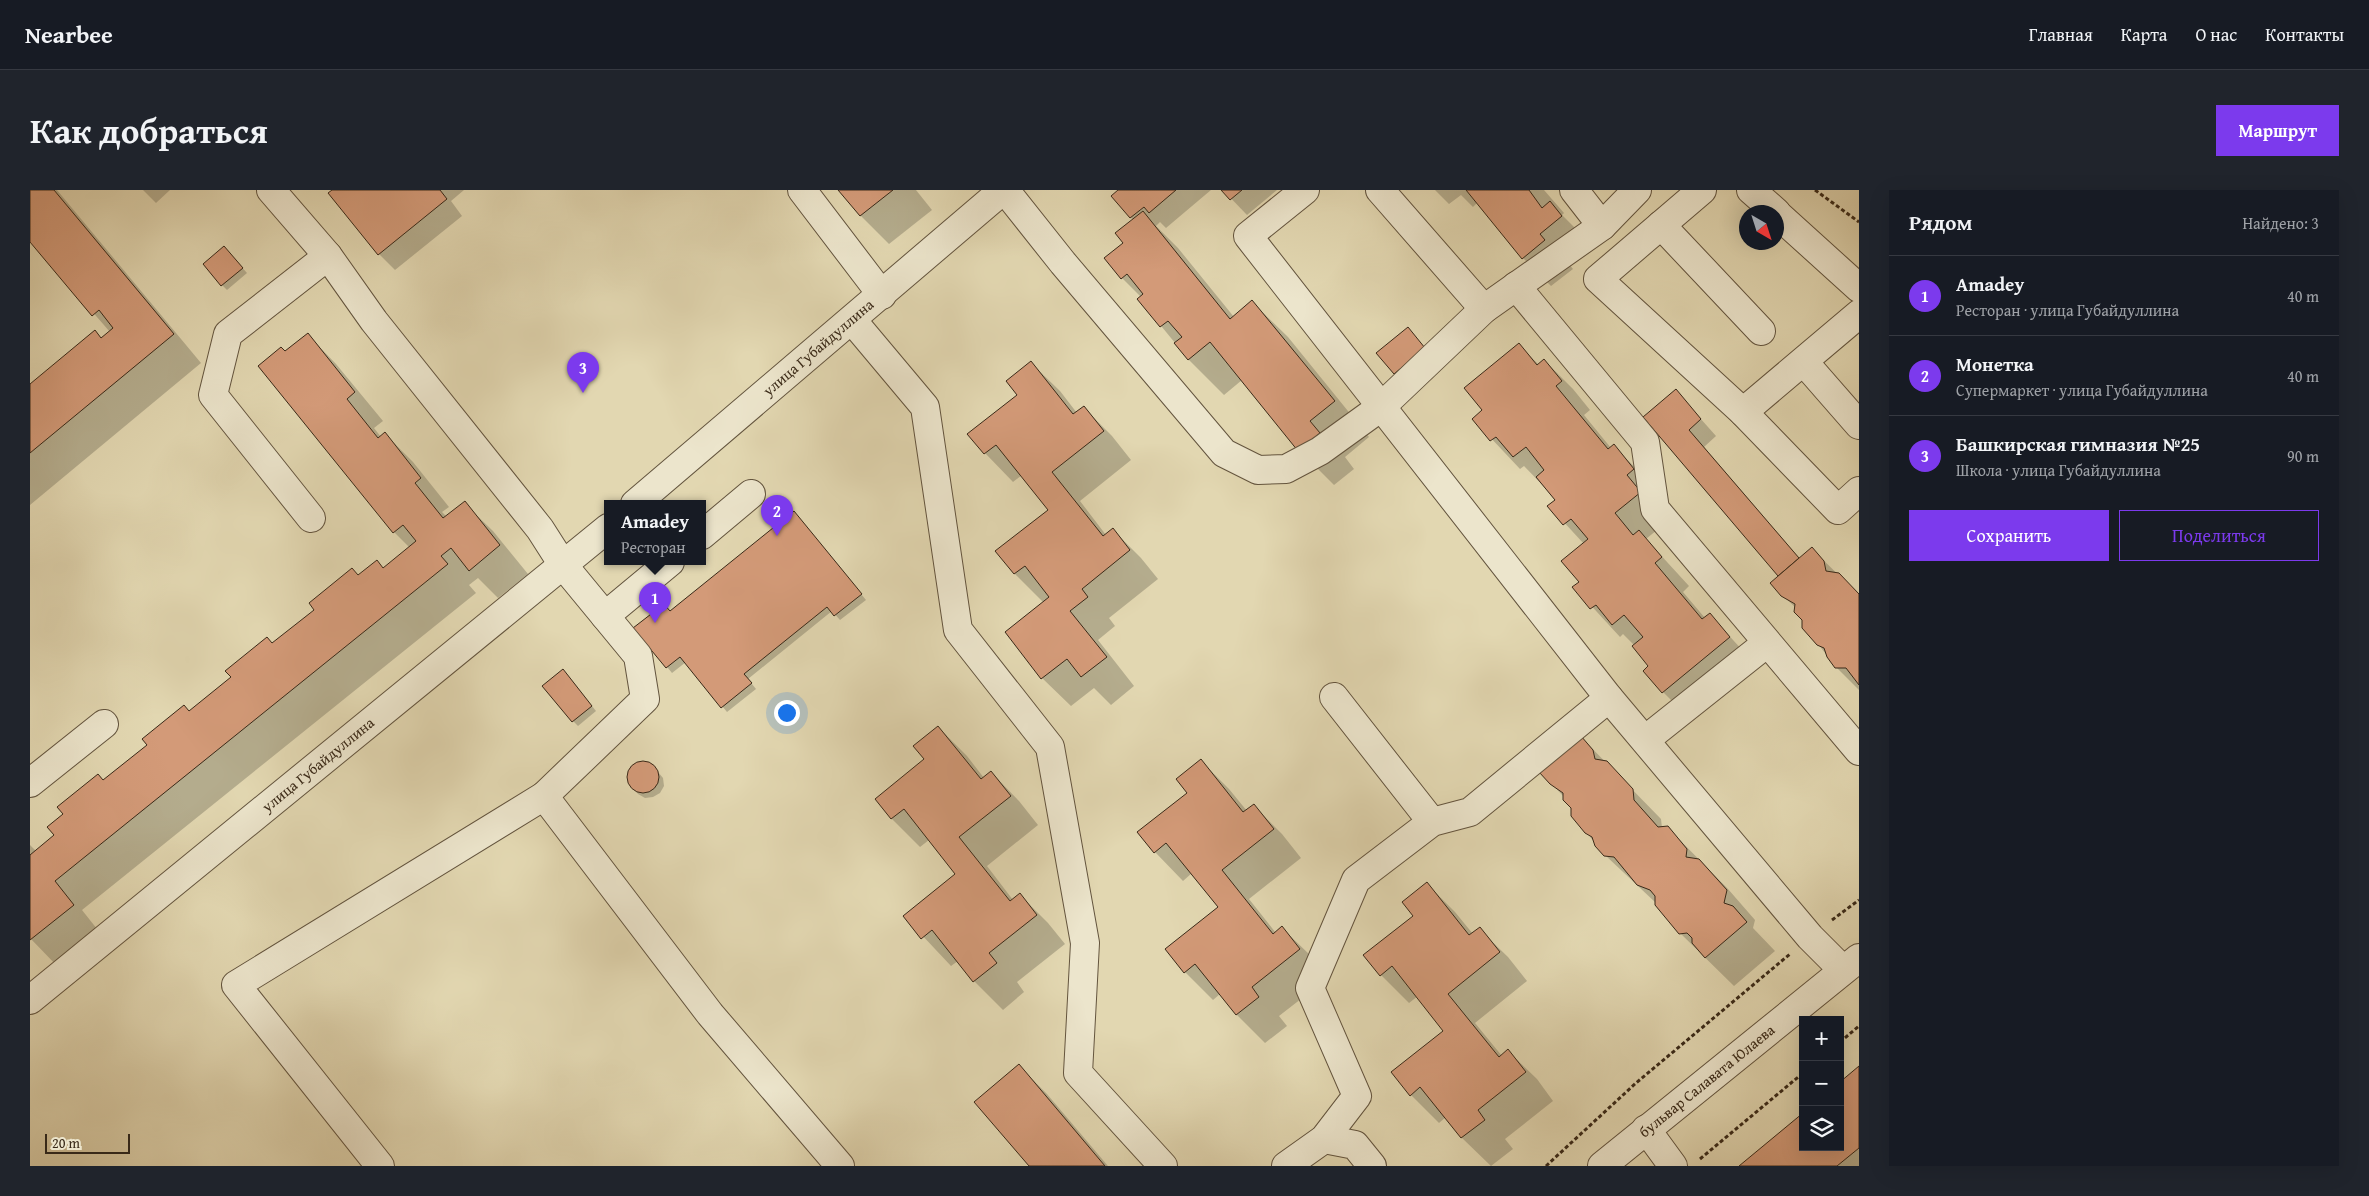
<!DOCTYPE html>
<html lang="ru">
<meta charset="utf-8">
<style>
body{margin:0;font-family:"Gentium Book Plus",serif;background:#20242c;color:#f1f3f6}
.controls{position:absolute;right:15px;bottom:15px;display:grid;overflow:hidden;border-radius:0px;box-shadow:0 5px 20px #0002}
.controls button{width:45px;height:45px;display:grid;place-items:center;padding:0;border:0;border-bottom:1px solid #363941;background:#171b24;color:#f1f3f6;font:25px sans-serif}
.compass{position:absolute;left:1709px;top:15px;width:45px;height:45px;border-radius:50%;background:#171b24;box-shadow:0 5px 20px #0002;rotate:141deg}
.scale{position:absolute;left:15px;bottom:12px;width:85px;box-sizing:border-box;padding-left:5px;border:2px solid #392918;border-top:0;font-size:14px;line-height:18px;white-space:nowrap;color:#392918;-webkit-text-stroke:4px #ece5cc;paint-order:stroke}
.you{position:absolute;left:756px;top:522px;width:18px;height:18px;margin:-12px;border:4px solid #fff;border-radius:50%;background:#1a73e8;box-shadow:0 0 0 8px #1a73e833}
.badge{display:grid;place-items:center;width:32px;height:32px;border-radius:50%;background:#7c3aed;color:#fff;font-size:16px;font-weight:700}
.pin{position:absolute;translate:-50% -41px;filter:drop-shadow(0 1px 2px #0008)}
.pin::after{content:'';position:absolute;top:26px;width:18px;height:15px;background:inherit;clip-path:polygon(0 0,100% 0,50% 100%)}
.popup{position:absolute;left:574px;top:310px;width:102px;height:65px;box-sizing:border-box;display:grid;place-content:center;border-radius:0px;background:#171b24;filter:drop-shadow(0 1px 4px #0005);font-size:16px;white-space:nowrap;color:#9ea1a6}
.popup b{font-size:19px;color:#f1f3f6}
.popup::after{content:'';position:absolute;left:50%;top:100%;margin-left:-10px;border:10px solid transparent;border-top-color:#171b24}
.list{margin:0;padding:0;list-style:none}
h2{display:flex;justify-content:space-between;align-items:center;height:65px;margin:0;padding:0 20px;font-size:21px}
h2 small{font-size:16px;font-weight:400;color:#9ea1a6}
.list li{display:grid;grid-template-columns:32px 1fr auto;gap:15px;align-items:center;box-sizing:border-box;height:80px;padding:0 20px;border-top:1px solid #363941}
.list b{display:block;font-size:19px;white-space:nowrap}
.list p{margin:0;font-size:16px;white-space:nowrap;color:#9ea1a6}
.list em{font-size:16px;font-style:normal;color:#9ea1a6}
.actions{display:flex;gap:10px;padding:15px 20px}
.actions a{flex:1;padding:11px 0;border:1px solid #7c3aed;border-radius:0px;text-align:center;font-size:18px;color:#7c3aed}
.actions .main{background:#7c3aed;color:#fff}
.icon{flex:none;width:28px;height:28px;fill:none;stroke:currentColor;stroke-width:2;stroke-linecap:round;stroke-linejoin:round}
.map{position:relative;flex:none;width:1829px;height:976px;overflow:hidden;border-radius:0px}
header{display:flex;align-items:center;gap:30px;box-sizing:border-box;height:70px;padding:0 25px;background:#171b24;border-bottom:1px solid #363941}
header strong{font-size:24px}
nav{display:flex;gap:28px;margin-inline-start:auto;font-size:18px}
.intro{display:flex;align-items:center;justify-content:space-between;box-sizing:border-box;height:120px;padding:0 30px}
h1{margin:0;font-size:35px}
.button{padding:12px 22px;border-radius:0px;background:#7c3aed;color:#fff;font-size:18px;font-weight:700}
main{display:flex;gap:30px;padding:0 30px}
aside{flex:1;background:#171b24;border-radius:0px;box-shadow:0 5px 20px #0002}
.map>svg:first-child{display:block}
</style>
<header>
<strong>Nearbee</strong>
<nav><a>Главная</a><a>Карта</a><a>О нас</a><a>Контакты</a></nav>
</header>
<div class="intro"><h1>Как добраться</h1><a class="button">Маршрут</a></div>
<main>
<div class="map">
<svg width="1829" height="976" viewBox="0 0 1829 976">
<rect width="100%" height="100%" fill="#e2d7b1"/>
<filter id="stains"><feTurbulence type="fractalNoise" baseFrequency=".004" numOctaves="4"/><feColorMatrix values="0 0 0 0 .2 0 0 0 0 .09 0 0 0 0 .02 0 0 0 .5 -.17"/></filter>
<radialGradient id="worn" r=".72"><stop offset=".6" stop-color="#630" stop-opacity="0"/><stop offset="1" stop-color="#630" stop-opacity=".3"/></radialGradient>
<!-- shadow -->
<g fill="#0003">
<polygon points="0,0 27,0 171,173 0,315 0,195 80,142 0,50"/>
<polygon points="113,0 140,0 126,13"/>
<polygon points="304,0 434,0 421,11 432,26 365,80 349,64"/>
<polygon points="810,0 886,0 902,20 859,54 831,26"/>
<polygon points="1090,0 1181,0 1136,38 1130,32 1126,36 1148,58 1204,127 1222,112 1258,147 1339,247 1315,267 1324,279 1304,295 1269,260 1212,190 1194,205 1159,170 1109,109 1111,107 1092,88 1095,53 1103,30 1083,6"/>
<polygon points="1193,0 1247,0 1217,25"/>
<polygon points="1405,0 1514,0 1534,23 1532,25 1548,41 1538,73 1543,79 1521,96 1493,68 1447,13 1443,17 1431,5 1419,14"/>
<polygon points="199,63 217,83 197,100 192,95"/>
<polygon points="1378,139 1405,170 1375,194 1364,183"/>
<polygon points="278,145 306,174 353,231 344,238 351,247 355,244 383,272 419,317 412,322 417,327 434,313 463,341 498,384 468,408 448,388 439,395 446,403 52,720 71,744 29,778 0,748 0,655 6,661 26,646 74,591 328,386 354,379 380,358 364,342 255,163"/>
<polygon points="1489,155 1509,175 1514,170 1543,199 1560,220 1554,225 1581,258 1583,256 1612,284 1638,331 1616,349 1659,396 1653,402 1675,428 1680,425 1727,476 1661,530 1633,502 1620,476 1604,455 1593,444 1590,447 1544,397 1550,392 1554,354 1519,316 1527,310 1494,276 1490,279 1443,229 1454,220"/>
<polygon points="1001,173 1030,201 1047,223 1054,218 1082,246 1101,270 1050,311 1076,345 1083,340 1111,368 1128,389 1079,428 1085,436 1068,450 1104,496 1081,515 1064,498 1041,516 1012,488 977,442 1014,413 985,384 967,361 1019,320 992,285 983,292 955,263 989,205"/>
<polygon points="1646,201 1686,246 1674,257 1770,369 1782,359 1829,405 1829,500 1806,477 1788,454 1766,418 1752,405 1750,387 1615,227"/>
<polygon points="769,328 836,410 810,430 802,421 718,489 726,499 697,522 656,472 642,483 605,438 640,423"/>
<polygon points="538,486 566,521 548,536 543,531"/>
<polygon points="908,537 937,566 954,588 961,582 989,611 1008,635 957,676 983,710 990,705 1018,733 1035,754 987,792 994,802 973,820 944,791 928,771 921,776 874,726 927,685 899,650 890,657 862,629 846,609 896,569"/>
<polygon points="1551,547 1631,629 1632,638 1637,637 1698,699 1725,730 1723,738 1745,761 1704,796 1650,743 1626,713 1575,665 1556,642 1534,607 1521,593"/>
<polygon points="1171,571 1199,599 1217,621 1224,616 1252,644 1271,668 1219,709 1246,743 1252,738 1281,766 1298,788 1249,826 1257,836 1235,853 1207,825 1190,804 1183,810 1155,782 1189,718 1162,683 1153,691 1125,662 1158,603"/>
<polygon points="608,572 616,572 623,576 633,588 634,596 630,603 623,607 615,608 608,604 598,591 598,583 601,576"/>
<polygon points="1397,694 1425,722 1443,744 1449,739 1478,767 1497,791 1445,833 1472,866 1478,861 1507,889 1523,911 1475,949 1483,959 1461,976 1432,948 1416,927 1409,933 1381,905 1415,841 1388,806 1379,813 1351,785 1384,726"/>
<polygon points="989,876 1017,904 1078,976 1000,976"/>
<polygon points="1829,878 1829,976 1711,976 1773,957 1810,957"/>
</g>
<!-- building -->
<g fill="#d39a78" stroke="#392918">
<polygon points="0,0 24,0 144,144 0,263 0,194 65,140 71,148 83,138 69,120 62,126 0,52"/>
<polygon points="302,0 410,0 417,9 348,65 298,3"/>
<polygon points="808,0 863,0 830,26"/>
<polygon points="1088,0 1146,0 1119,23 1114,17 1100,28 1081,6"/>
<polygon points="1191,0 1212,0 1200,10"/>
<polygon points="1436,0 1499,0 1512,18 1520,11 1532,26 1510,44 1515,50 1492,69"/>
<polygon points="1113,21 1200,129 1222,110 1305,211 1280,231 1290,243 1268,261 1180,152 1158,170 1144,153 1152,147 1138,131 1130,137 1107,109 1113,104 1097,84 1091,89 1074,68 1093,53 1085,43"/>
<polygon points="194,56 213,78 191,96 173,74"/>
<polygon points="1378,137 1395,158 1364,184 1346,163"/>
<polygon points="278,143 325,202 317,209 348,248 355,242 391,288 385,293 413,328 435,311 470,355 439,381 421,358 411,366 418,374 25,691 44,715 0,750 0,665 24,645 17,637 33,624 27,617 68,584 73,590 117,555 112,549 154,515 159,521 201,487 195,481 237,447 242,453 284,420 279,413 322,378 328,385 347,370 353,378 386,351 373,335 363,343 228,176 251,157 255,161"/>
<polygon points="1489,153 1507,175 1514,169 1532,191 1526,196 1578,259 1584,254 1604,279 1597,285 1611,302 1585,323 1603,345 1609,340 1632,367 1625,373 1672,429 1680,423 1700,447 1632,503 1613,481 1618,476 1602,456 1613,447 1594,425 1582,435 1566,415 1560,419 1542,397 1549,392 1531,371 1558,349 1541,329 1533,335 1517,316 1525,310 1506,287 1514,280 1496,257 1483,267 1466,247 1460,251 1442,229 1452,220 1434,198"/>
<polygon points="1001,171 1043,224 1054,216 1074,241 1022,282 1073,346 1083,338 1100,360 1052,399 1058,407 1040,421 1077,467 1051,487 1037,469 1011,489 975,442 1019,407 995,376 984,384 965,361 1018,320 966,255 954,264 937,244 987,205 976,191"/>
<polygon points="1646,199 1671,229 1659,240 1769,368 1748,386 1613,227"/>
<polygon points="764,321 832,404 804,426 797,417 714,484 722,493 691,518 650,467 636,478 603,438 634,414 640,421"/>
<polygon points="1782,357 1794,371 1796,381 1809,383 1829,404 1829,495 1816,478 1805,478 1797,467 1794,458 1787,455 1772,438 1772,430 1764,422 1765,414 1751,406 1740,393"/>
<polygon points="533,479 562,516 542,532 512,496"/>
<polygon points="908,536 951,589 961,581 981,606 929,647 980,711 990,703 1007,725 959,763 967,773 943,792 902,740 891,749 873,726 925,684 874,619 861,629 845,609 894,569 883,556"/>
<polygon points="1551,546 1563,560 1565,569 1577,571 1603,599 1604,610 1628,637 1638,636 1657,659 1656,667 1669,669 1697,700 1694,713 1703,716 1717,732 1675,768 1662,753 1662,748 1657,743 1649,744 1625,715 1625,706 1620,700 1607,695 1584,667 1574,666 1565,656 1562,647 1555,643 1541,626 1541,618 1533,610 1533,603 1520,594 1509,582"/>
<polygon points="1171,569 1213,622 1224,614 1244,639 1192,680 1243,744 1252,736 1270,759 1222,797 1229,807 1206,825 1165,774 1154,783 1135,759 1188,717 1136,653 1124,663 1107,642 1157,603 1146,589"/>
<circle cx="613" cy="587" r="16"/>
<polygon points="1397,692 1439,745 1450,737 1470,762 1418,804 1469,867 1478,859 1496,882 1448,920 1455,930 1431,948 1390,897 1380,906 1361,882 1413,841 1362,776 1350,786 1333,765 1383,726 1372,712"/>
<polygon points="989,874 1075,976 999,976 944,912"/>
<polygon points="1829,876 1829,958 1807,976 1709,976 1773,923 1773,957 1810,957 1810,892"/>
</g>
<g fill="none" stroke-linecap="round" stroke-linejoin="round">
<!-- minor casing -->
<g stroke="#63543e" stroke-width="30">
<g id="minor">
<polyline points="241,0 298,66 344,131 510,339 533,375 608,466 615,509 514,606 680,824 810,976"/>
<polyline points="772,0 852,105"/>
<polyline points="975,0 1033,73 1194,263 1228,280 1256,279 1290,261 1351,217 1454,119 1572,36 1607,0"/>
<polyline points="1350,0 1454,119"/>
<polyline points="1544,0 1572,36"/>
<polyline points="1672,0 1568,89 1713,222 1808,320 1829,301"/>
<polyline points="1721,0 1746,22"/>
<polyline points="1746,23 1829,98"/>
<polyline points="1631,35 1731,141"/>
<polyline points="1486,96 1615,252 1625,319 1829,561"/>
<polyline points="822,130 895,217 928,440 1020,557 1055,753 1048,883 1133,976"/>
<polyline points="1774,172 1829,235"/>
<polyline points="1713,222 1829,124"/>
<path id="s1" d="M605,314l368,-314"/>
<polyline points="281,328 183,205 198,144 298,66"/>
<polyline points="672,345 721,304"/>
<polyline points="575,426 640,372"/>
<polyline points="1304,507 1402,632"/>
<polyline points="1579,508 1780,747 1813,780"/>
<polyline points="1615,550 1737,453"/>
<polyline points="0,593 74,534"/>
<path id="s2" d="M0,810l578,-472"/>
<polyline points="1616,939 1643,976"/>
<polyline points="1294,949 1325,955 1342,976"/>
<polyline points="350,976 206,795 514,606"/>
<polyline points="1256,976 1294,949 1327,906 1280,798 1326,690 1402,632 1440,622 1579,508 1218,46 1275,0"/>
<path id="s3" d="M1572,976l257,-208"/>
</g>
</g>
<!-- path -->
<g stroke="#392918" stroke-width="3" stroke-dasharray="4 2.5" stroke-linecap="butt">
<polyline points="1785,0 1829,32"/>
<polyline points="1802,730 1829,710"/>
<polyline points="1810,852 1829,836"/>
<polyline points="1670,969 1773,883"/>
<polyline points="1516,976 1606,893 1760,764"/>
</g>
<!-- minor -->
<use href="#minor" stroke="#ece5cc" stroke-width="28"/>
</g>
<g text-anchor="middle" stroke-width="4" stroke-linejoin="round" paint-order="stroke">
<!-- street labels -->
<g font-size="15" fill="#392918" stroke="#ece5cc">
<text dy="5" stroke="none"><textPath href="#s1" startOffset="241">улица Губайдуллина</textPath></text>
<text dy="5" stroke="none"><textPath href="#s2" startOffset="372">улица Губайдуллина</textPath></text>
<text dy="5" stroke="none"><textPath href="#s3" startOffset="135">бульвар Салавата Юлаева</textPath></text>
</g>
</g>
<rect width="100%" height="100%" filter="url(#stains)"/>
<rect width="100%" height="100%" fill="url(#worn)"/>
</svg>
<div class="controls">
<button>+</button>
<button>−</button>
<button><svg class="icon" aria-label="layers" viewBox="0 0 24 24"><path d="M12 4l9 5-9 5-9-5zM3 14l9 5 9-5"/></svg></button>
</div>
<svg class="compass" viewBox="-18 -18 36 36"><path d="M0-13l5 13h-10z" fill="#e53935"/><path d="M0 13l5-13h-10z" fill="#9ea1a6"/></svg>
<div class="scale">20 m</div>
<div class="you"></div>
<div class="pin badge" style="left:625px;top:433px">1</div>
<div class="popup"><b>Amadey</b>Ресторан</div>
<div class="pin badge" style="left:747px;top:346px">2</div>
<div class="pin badge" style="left:553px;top:203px">3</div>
</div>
<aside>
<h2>Рядом<small>Найдено: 3</small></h2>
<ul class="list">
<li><span class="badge">1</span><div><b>Amadey</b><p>Ресторан · улица Губайдуллина</p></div><em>40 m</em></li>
<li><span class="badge">2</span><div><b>Монетка</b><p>Супермаркет · улица Губайдуллина</p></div><em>40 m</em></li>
<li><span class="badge">3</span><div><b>Башкирская гимназия №25</b><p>Школа · улица Губайдуллина</p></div><em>90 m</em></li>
</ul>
<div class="actions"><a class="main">Сохранить</a><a>Поделиться</a></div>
</aside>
</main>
